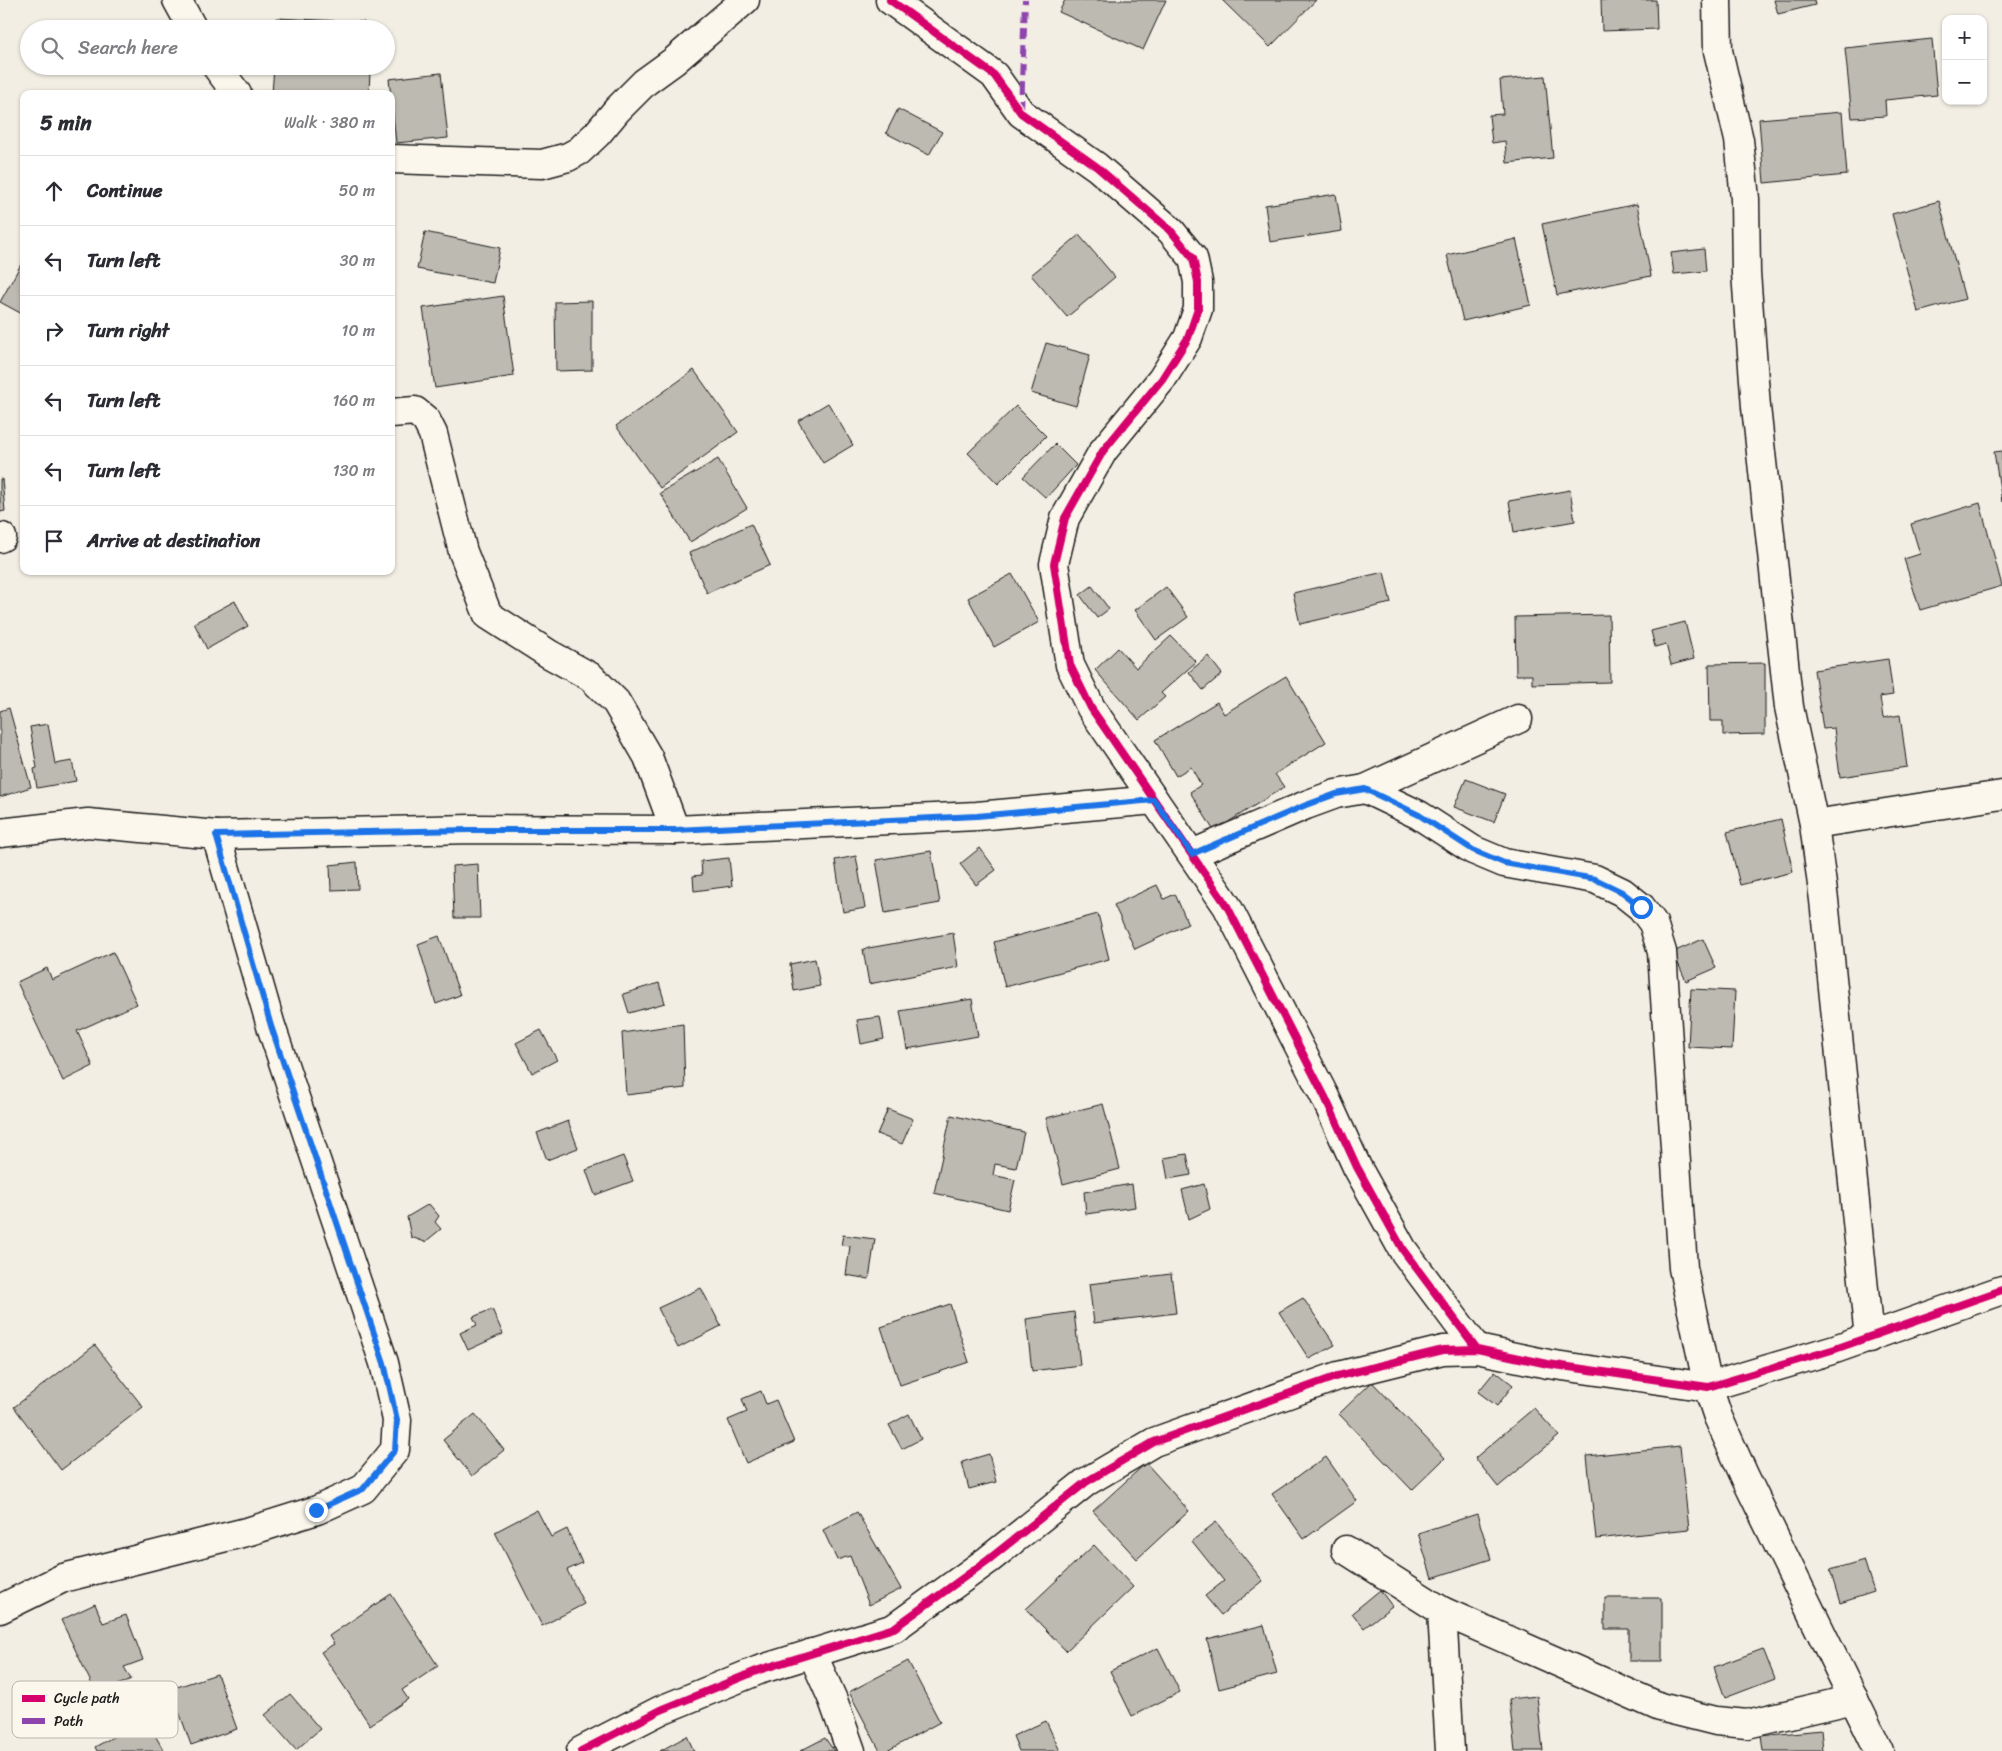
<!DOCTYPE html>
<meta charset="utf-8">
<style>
body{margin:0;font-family:Sriracha,sans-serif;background:#f2f2f3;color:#2b2b33}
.controls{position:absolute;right:15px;top:15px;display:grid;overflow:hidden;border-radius:10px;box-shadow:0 1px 4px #0004}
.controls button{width:45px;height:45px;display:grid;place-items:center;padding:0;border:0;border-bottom:1px solid #e1e1e2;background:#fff;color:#2b2b33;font:25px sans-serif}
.stop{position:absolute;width:15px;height:15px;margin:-11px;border:4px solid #1a73e8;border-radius:50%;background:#fff}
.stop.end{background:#1a73e8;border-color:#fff;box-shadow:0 1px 5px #0008}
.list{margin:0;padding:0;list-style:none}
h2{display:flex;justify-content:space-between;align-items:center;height:65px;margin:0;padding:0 20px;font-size:21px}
h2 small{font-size:16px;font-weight:400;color:#7c7c81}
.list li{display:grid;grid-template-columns:32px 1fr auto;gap:15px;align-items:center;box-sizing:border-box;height:70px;padding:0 20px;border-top:1px solid #e1e1e2}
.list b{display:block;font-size:19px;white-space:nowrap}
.list em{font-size:16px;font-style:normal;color:#7c7c81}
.icon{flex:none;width:28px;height:28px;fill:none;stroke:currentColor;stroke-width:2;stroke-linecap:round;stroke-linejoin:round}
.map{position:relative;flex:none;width:2002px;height:1751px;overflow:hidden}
.search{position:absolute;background:#fff;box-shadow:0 1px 4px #0004;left:20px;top:20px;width:375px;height:55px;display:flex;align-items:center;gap:12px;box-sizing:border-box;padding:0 18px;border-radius:28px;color:#7c7c81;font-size:19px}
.panel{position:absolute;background:#fff;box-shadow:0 1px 4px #0004;left:20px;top:90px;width:375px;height:485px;border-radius:10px}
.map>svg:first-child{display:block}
</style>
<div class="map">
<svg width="2002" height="1751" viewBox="0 0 2002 1751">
<rect width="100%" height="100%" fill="#f2eee4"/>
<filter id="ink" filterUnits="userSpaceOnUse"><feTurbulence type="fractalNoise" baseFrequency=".02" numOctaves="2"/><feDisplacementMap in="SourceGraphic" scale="10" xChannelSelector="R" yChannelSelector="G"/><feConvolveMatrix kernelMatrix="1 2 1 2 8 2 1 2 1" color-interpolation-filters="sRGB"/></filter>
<g filter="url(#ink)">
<!-- building -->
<g fill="#bdbab1" stroke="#1c1c1c">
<polygon points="1065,0 1166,0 1143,50 1059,12"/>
<polygon points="1222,0 1316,0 1270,47"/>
<polygon points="1601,0 1656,0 1657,29 1602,31"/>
<polygon points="1774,0 1814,0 1815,5 1778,14"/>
<polygon points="276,18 364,22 364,29 276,29"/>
<polygon points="1932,39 1937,95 1885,100 1886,116 1852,118 1845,48"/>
<polygon points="274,66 362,66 362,70 370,71 369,94 272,94"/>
<polygon points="441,73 448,138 396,143 389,79"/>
<polygon points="1545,76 1553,158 1507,163 1505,141 1492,143 1489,115 1503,114 1500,80"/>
<polygon points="898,109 942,132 929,155 886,133"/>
<polygon points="1842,112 1847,175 1764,183 1759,119"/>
<polygon points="1336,194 1342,231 1270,242 1265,205"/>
<polygon points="1939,201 1965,299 1918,312 1892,214"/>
<polygon points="1637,204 1651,276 1557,295 1542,224"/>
<polygon points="425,232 500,248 493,283 417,269"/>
<polygon points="1079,235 1115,277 1067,317 1031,275"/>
<polygon points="1516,239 1531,305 1463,321 1447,255"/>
<polygon points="1704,249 1706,271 1674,274 1671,253"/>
<polygon points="24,259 24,315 0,302"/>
<polygon points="503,296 514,376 435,388 423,308"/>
<polygon points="592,301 592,370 556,371 555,302"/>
<polygon points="1046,343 1090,355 1076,406 1031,393"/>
<polygon points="694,370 738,432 660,488 616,426"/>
<polygon points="828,403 853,445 823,463 798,421"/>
<polygon points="1016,406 1046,436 998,484 968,453"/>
<polygon points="1055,444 1076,465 1046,498 1023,477"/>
<polygon points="2002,451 2002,502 1994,452"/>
<polygon points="718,459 747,508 690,542 660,493"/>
<polygon points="0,479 2,479 5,511 0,512"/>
<polygon points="1570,490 1575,521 1514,532 1509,501"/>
<polygon points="1980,503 2002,586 1920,610 1904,559 1920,554 1911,524"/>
<polygon points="751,524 770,565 707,593 689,553"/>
<polygon points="1384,572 1391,603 1300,624 1293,593"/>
<polygon points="1012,574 1039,622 994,647 968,598"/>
<polygon points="1092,586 1109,609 1097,618 1080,595"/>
<polygon points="1166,587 1188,617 1156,640 1135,610"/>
<polygon points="235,601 248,626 207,649 194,623"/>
<polygon points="1609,615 1610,682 1532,684 1532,675 1516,675 1515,617"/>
<polygon points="1685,622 1694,659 1671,665 1666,644 1655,647 1651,631"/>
<polygon points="1171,636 1196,662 1161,693 1165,697 1139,720 1095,670 1118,648 1136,668"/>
<polygon points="1208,656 1222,674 1203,690 1189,672"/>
<polygon points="1888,659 1893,695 1880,697 1883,718 1900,715 1907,767 1840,777 1834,728 1823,729 1814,670"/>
<polygon points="1765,663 1765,734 1723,735 1723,721 1710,721 1709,664"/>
<polygon points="1286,676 1326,742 1275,774 1284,787 1214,831 1190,792 1201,785 1191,767 1176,776 1155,740 1217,702 1224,714"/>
<polygon points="9,708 31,787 0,797 0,711"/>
<polygon points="48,724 55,764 72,761 76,781 37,788 34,769 37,768 30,727"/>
<polygon points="1466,779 1505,794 1494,822 1454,807"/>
<polygon points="1781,819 1793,872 1740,885 1727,832"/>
<polygon points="980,848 996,870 976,885 960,864"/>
<polygon points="931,851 940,903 885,913 876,860"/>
<polygon points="856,856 865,908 843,912 835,860"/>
<polygon points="729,858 732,886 694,891 693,876 702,875 701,861"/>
<polygon points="357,862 358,889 331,890 330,865"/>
<polygon points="478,864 480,918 454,918 452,866"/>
<polygon points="1157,885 1164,899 1175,894 1188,924 1135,949 1114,905"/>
<polygon points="1098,914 1109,959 1005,987 994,942"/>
<polygon points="953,933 958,967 869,984 863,949"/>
<polygon points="439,936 460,995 436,1004 418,944"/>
<polygon points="1703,939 1716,968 1686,981 1673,952"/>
<polygon points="113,952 137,1004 77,1031 93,1066 63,1081 17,982 47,968 52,980"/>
<polygon points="815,959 820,986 794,991 790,964"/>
<polygon points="659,983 665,1003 629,1013 623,994"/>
<polygon points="1691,989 1735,991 1732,1049 1688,1047"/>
<polygon points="972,999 978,1036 907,1049 900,1011"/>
<polygon points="880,1017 884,1039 861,1044 857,1020"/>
<polygon points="683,1024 685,1088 626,1095 622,1033"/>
<polygon points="541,1030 557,1060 532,1073 516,1043"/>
<polygon points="1103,1104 1120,1169 1063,1184 1046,1118"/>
<polygon points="888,1109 913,1119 902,1144 877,1134"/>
<polygon points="951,1115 1024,1132 1016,1168 995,1164 993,1175 1015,1180 1008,1210 934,1193"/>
<polygon points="568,1121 578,1148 547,1160 537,1133"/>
<polygon points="1187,1154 1191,1175 1168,1179 1164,1158"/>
<polygon points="623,1156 633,1181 595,1195 586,1170"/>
<polygon points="1132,1184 1135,1207 1086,1214 1084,1192"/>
<polygon points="1204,1184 1210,1209 1189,1219 1182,1190"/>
<polygon points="429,1204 439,1216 435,1222 441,1229 425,1242 411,1237 407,1217"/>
<polygon points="843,1235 875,1239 869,1279 846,1275 850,1246 841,1245"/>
<polygon points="1171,1274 1176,1313 1094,1323 1089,1284"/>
<polygon points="701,1288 721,1326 678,1348 658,1308"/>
<polygon points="1303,1298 1335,1345 1309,1359 1279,1312"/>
<polygon points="950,1304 969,1362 900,1385 881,1327"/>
<polygon points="492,1309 503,1334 468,1350 460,1333 477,1325 473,1317"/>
<polygon points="1074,1312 1080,1365 1032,1371 1026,1319"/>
<polygon points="95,1345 143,1407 61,1470 14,1407"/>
<polygon points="1495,1371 1513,1385 1497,1406 1478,1392"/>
<polygon points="1372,1382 1445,1458 1412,1490 1339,1414"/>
<polygon points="761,1391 766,1404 776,1400 794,1442 746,1463 728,1420 747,1412 742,1399"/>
<polygon points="1534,1408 1559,1436 1498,1487 1475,1458"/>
<polygon points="475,1414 504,1450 472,1476 443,1440"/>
<polygon points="909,1414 921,1439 902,1449 889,1425"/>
<polygon points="1680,1446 1689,1529 1596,1539 1587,1456"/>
<polygon points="989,1454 996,1482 969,1489 962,1462"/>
<polygon points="1326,1457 1357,1501 1304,1539 1272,1494"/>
<polygon points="1146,1463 1189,1511 1137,1559 1093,1511"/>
<polygon points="537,1510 551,1537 567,1529 582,1563 567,1570 584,1604 542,1626 495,1532"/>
<polygon points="857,1512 901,1589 869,1605 850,1556 837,1560 823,1530"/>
<polygon points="1477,1514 1491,1559 1432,1578 1418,1533"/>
<polygon points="1216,1522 1263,1581 1221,1615 1205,1596 1224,1581 1192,1541"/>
<polygon points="1094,1545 1133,1587 1066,1651 1026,1609"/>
<polygon points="1864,1560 1874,1592 1840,1603 1830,1570"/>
<polygon points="1380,1590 1392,1606 1364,1628 1352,1613"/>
<polygon points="391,1594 438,1666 402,1690 408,1699 370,1725 321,1652 334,1644 329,1636"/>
<polygon points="1605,1598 1662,1598 1662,1661 1629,1661 1629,1629 1605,1629"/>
<polygon points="95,1604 103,1623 126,1615 143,1660 124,1667 131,1679 97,1695 61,1620"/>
<polygon points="1264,1625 1277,1674 1219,1689 1207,1639"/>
<polygon points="1158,1648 1180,1692 1132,1716 1110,1671"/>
<polygon points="1763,1649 1775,1679 1725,1698 1714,1667"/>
<polygon points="908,1661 940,1722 887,1751 880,1751 849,1692"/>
<polygon points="217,1674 237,1729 191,1745 171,1689"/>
<polygon points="290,1694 320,1729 296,1750 265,1715"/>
<polygon points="1537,1696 1543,1751 1515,1751 1509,1699"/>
<polygon points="1046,1721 1060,1751 1019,1751 1013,1736"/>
<polygon points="148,1723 164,1751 97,1751 95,1747 127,1729 130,1733"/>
<polygon points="1821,1730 1823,1751 1763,1751 1761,1736"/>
<polygon points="687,1736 694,1751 660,1751"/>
<polygon points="825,1738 834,1751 800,1751"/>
</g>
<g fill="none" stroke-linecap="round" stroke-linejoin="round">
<!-- minor casing -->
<g stroke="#1c1c1c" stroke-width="31">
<g id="minor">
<polyline points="177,0 193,29"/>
<polyline points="890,0 994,75 1021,113 1097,167 1171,231 1193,258 1198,282 1198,309 1188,338 1162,379 1103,451 1065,518 1054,564 1070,665 1091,708 1227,906 1325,1097 1357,1167 1403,1250 1477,1349"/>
<polyline points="1717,0 1718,51 1739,140 1745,199 1746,273 1756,407 1773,562 1789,707 1814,824 1824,900 1869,1338"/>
<polyline points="216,66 237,94"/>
<polyline points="391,159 542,164 568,157 579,151 597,134 617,110 645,82 674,61 745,0"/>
<polyline points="391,413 415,411 426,420 433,434 463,552 488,615 549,654 591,677 616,702 648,757 675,830"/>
<polyline points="0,538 2,537"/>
<polyline points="1365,789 1518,719"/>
<polyline points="1814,824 2002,795"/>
<polyline points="0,833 88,823 216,835 271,1026 384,1363 397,1420 395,1450 363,1489 317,1510 250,1531 63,1578 0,1609"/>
<polyline points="216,835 471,829 675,830 977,816 1154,800"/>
<polyline points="1192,854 1306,805 1336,794 1365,789 1419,815 1473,850 1504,863 1595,879 1622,892 1641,907 1653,923 1662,952 1683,1268 1708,1387 1718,1417 1745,1477 1879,1751"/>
<polyline points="1346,1550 1442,1611 1450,1751"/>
<polyline points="1442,1611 1660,1707 1716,1721 1747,1724 1854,1699"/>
<polyline points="812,1653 833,1700 851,1751"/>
<polyline points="581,1751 661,1710 759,1670 894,1628 988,1560 1086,1482 1154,1442 1338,1376 1443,1350 1477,1349 1548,1364 1708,1387 1835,1349 2002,1290"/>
</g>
</g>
<!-- minor -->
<use href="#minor" stroke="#fbf7ec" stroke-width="28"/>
<!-- quiet -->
<polyline stroke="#8e44ad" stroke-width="6" stroke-dasharray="12 6" stroke-linecap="butt" points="1021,111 1025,0"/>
<!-- cycleway casing -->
<g stroke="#fbf7ec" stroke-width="11">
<g id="cycleway">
<polyline points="890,0 994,75 1021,113 1097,167 1171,231 1193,258 1198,282 1198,309 1188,338 1162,379 1103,451 1065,518 1054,564 1070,665 1091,708 1227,906 1325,1097 1357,1167 1403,1250 1477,1349"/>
<polyline points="581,1751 661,1710 759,1670 894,1628 988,1560 1086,1482 1154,1442 1338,1376 1443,1350 1477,1349 1548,1364 1708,1387 1835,1349 2002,1290"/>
</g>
</g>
<!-- cycleway -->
<use href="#cycleway" stroke="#d6006c" stroke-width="8"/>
</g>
</g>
<g fill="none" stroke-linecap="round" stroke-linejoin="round" filter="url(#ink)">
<!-- route -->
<polyline stroke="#1a73e8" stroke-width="6" points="316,1510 363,1489 395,1450 397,1420 384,1363 271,1026 216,835 470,830 675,830 977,816 1154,800 1192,854 1306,805 1336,794 1365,789 1419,815 1473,850 1504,863 1595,879 1622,892 1641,907"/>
</g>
<!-- legend -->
<rect x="12" y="1681" width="166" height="57" rx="8" fill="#fbf7ec" stroke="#b8b5ae" stroke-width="1"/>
<rect x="22" y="1695" width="23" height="7" fill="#d6006c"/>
<rect x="22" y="1718" width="23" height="6" fill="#8e44ad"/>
<g font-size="14" fill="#1c1c1c">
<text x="54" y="1703">Cycle path</text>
<text x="54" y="1726">Path</text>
</g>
</svg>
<div class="controls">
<button>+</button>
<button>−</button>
</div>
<div class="stop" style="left:1641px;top:907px"></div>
<div class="stop end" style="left:316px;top:1510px"></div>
<div class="search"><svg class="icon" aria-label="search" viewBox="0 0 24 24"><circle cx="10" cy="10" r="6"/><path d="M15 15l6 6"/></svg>Search here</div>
<section class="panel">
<h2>5 min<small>Walk · 380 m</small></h2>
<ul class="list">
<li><svg class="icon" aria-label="ahead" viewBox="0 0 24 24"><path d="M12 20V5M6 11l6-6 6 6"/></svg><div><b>Continue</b></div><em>50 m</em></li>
<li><svg class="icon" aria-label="left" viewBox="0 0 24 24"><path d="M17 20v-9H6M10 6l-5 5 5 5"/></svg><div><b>Turn left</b></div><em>30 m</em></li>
<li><svg class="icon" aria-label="right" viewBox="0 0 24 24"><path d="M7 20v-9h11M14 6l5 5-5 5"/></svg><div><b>Turn right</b></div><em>10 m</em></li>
<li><svg class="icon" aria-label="left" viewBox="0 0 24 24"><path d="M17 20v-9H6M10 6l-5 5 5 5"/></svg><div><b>Turn left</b></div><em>160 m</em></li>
<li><svg class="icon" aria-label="left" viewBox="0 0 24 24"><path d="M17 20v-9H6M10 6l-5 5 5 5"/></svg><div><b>Turn left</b></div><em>130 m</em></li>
<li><svg class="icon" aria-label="arrive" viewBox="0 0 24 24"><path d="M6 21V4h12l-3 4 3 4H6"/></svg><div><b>Arrive at destination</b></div></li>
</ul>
</section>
</div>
